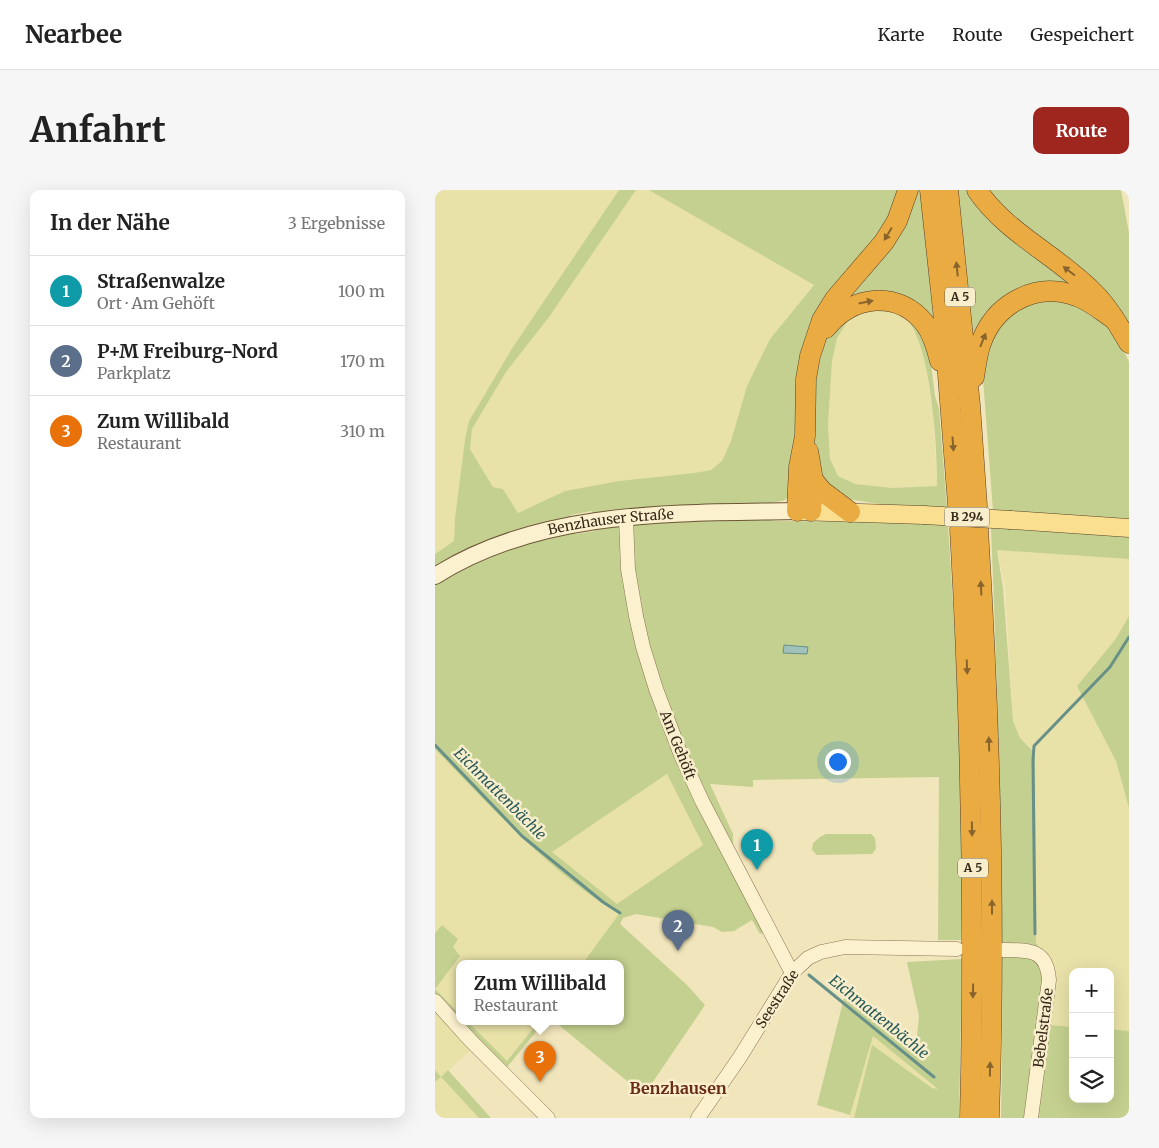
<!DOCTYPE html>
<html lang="de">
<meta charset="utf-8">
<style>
body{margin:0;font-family:Merriweather,serif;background:#f6f6f6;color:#222}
.controls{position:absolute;right:15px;bottom:15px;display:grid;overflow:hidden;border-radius:10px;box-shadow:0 5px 20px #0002}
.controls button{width:45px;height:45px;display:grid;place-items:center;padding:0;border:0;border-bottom:1px solid #e0e0e0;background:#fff;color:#222;font:25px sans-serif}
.you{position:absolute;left:402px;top:571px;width:18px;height:18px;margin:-12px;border:4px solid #fff;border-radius:50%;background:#1a73e8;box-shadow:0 0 0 8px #1a73e833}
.badge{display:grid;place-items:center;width:32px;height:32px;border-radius:50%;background:#9e261f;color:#fff;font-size:16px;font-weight:700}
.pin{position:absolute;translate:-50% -41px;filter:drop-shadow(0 1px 2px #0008)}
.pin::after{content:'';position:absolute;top:26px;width:18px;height:15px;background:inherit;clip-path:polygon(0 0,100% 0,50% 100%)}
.popup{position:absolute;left:21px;top:770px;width:168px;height:65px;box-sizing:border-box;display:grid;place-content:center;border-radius:10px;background:#fff;filter:drop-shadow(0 1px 4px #0005);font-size:16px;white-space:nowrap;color:#767676}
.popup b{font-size:19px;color:#222}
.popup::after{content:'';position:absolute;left:50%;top:100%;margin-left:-10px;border:10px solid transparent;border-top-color:#fff}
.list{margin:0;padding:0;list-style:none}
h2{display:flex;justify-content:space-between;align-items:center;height:65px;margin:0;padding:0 20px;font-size:21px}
h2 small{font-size:16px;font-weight:400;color:#767676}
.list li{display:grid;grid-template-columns:32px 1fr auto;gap:15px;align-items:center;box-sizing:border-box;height:70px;padding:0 20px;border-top:1px solid #e0e0e0}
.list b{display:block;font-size:19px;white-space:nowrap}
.list p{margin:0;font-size:16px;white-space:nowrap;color:#767676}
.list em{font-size:16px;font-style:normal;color:#767676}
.icon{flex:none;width:28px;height:28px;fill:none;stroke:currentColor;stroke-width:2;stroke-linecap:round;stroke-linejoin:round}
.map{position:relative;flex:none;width:694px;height:928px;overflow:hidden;border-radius:10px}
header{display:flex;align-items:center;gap:30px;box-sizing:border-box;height:70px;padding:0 25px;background:#fff;border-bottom:1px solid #e0e0e0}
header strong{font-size:24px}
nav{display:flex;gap:28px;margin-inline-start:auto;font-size:18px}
.intro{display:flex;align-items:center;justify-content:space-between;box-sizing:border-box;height:120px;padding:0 30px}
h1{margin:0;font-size:35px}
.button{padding:12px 22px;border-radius:10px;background:#9e261f;color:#fff;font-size:18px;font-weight:700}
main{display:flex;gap:30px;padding:0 30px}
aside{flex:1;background:#fff;border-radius:10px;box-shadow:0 5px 20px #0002}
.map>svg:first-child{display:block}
</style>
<header>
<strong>Nearbee</strong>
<nav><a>Karte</a><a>Route</a><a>Gespeichert</a></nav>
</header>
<div class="intro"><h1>Anfahrt</h1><a class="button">Route</a></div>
<main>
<aside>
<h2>In der Nähe<small>3 Ergebnisse</small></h2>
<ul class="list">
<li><span class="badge" style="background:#0f9aa8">1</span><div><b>Straßenwalze</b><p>Ort · Am Gehöft</p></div><em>100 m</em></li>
<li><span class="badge" style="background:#5c6f8a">2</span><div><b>P+M Freiburg-Nord</b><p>Parkplatz</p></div><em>170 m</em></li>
<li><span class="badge" style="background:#e8710a">3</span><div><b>Zum Willibald</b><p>Restaurant</p></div><em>310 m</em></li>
</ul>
</aside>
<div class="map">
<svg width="694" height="928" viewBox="0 0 694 928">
<rect width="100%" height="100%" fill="#f1e5bb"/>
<!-- farmland -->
<g fill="#e8e1a8">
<polygon points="0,0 184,0 76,160 34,231 20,328 19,352 0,364"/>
<polygon points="201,0 214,0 379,94 335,149 312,196 296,251 287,271 276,280 259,283 184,291 130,301 83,323 68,299 58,297 35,258 37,239 71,182 114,127"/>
<polygon points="441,121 456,122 468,126 479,139 488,160 498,221 502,296 457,298 420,294 403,286 395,269 393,235 397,171 402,148 413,131 426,124"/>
<polygon points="562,359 694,369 694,426 680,450 642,496 681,571 694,618 694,841 675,839 675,782 638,782 638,837 615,835 619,781 601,754 600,563 585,548 578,531 570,397"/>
<polygon points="0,559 86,647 166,712 184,724 148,773 25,773 25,824 0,799 17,757 23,749 7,735 0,743"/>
<polygon points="232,584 268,655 182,714 117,662"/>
<polygon points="0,821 36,860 6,887 44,928 0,928 0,892 6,887 0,880"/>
<polygon points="32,831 104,831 72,871"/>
<polygon points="438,846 504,900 497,898 437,856 419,928 414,928"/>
</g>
<!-- green -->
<g fill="#c4d08f" fill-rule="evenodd">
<path d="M184,0h17l-87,127 -43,55 -34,57 -2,20 23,38 10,2 15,24 47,-22 54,-10 75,-8 17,-3 11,-9 9,-20 16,-55 23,-47 44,-54 -165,-95h253l-10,27 -58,75 -38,123 -3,65 -3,15 -5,5 -13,3 1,18 140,1 35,3 10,159 4,167 -1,89h-23l1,-163 -186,3v7l-43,-3 23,50v9l-7,4 39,85 -5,2 -8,-14 -18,11 -12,1 -9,-5 -77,-13 -13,4 -3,6 67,61 18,20 -61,90 -90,-74h66v-58h-37l36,-49c-69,-42 -128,-107 -184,-165v-195l19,-13 1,-23 10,-78 4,-19 42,-71zM157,321l3,20 -19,3 -5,-19zM232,584l36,71 -86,59 -65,-52z"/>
<polygon points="479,0 484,0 486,6 499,136 489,126 404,114"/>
<polygon points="523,0 537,0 648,99 616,96 539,149"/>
<polygon points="547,0 686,0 694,43 694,139"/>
<polygon points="610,106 655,117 682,147 694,172 694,329 558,321 547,175 564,128"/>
<path d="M460,118l33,32 7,56 4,13 8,99h-44l-61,-10 -8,-3 -19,-29 -2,-27 1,-46 5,-33 7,-24 20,-23zM441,121c8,1 20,0 27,5 28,18 35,138 34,170l-45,2 -37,-4 -17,-8 -8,-17 -2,-34 4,-64 5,-23 11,-17 13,-7z"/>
<path d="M556,338l138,8v23l-132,-9 6,38 10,133 7,17 15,15 1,190 18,28 -4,54 23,2v72h37v-70l19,2v87h-128c4,-197 -2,-393 -10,-590z"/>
<polygon points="694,426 694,618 681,571 642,496 680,450"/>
<polygon points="391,644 436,644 440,648 441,659 437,664 434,664 382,665 377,660 378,653 385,647"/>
<polygon points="7,735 23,749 18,757 25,766 0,799 25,824 25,831 32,831 72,871 104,831 110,831 64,887 0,821 0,743"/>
<polygon points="527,769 524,928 419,928 437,855 497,898 503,899 438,846 415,925 382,915 409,808 480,865 484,826 472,772"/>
<polygon points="0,880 6,887 13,880 56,928 44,928 6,887 0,892"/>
</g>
<!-- water -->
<polygon fill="#a0c2ba" stroke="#679088" points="349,455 373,457 372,464 348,463"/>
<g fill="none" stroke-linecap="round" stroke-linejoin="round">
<!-- stream -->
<g stroke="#679088" stroke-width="3">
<polyline points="0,555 87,646 168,712 185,723"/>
<polyline points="600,744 598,570 599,556 675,477 694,447"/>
<polyline points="374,785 499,887"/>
</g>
<!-- tertiary casing -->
<g stroke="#8a7454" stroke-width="15">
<g id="tertiary">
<polyline points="191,328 193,379 201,426 208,457 221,499 246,565 267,611 357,783"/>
<path d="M568,760c26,0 44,-1 46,30l-18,138"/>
<polyline points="0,811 36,851 113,928"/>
<polyline points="263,928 305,867 357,783 373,768 386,762 410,757 522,759"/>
</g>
</g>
<!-- secondary casing -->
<g stroke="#6c5537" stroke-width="18">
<g id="secondary">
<path id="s1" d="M0,386c105,-67 241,-63 362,-65"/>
</g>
</g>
<!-- primary casing -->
<g stroke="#574129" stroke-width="19">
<g id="primary">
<polyline points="362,321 489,325"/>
<polyline points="576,330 694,338"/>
</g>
</g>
<!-- motorway casing -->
<g stroke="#574129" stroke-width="21">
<g id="motorway">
<polyline points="495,0 508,120 523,315"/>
<polyline points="513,0 535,215 542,316"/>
<path d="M542,0c30,44 80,65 117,103 14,14 25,33 35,50"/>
<path d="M391,138c25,-33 73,-39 100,-3 7,10 11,24 14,36"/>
<path d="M539,187c2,-12 3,-23 7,-34 13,-37 51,-60 89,-49 17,4 30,16 44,25"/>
<polyline points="373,261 378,290 376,321"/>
<polyline points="378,290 387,301 415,322"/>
<polyline points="362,321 364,277 370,246 371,189 375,166 387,130 400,109 449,52 462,31 473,0"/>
<path d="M525,339c11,196 15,392 10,589"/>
<path d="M543,339c12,196 18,393 11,589"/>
</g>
</g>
<!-- tertiary -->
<use href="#tertiary" stroke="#fcf1cf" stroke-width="14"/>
<!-- secondary -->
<use href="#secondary" stroke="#fcf1cf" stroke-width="16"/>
<!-- primary -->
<use href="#primary" stroke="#f9df8f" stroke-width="18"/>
<!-- motorway -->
<use href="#motorway" stroke="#eaab43" stroke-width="20"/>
<!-- primary-bridge casing -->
<g stroke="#574129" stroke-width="19" stroke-linecap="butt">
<polyline id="primary-bridge" points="489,325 576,330"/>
</g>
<!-- primary-bridge -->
<use href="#primary-bridge" stroke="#f9df8f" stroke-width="18"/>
</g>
<!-- one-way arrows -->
<defs><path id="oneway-solid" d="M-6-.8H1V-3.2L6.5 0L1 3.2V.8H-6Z" transform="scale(1.25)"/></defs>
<g fill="#88642c">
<use href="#oneway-solid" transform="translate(453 44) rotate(121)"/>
<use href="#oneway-solid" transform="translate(522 79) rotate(-96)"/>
<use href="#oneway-solid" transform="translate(634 81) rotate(-143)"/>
<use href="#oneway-solid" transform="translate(431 112) rotate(-11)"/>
<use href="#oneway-solid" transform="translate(548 150) rotate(-68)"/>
<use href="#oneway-solid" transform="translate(518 254) rotate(86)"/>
<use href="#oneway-solid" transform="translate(546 398) rotate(-93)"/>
<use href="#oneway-solid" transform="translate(532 477) rotate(88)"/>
<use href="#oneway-solid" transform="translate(554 554) rotate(-92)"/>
<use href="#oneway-solid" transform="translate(537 639) rotate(89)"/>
<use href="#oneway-solid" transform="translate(557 717) rotate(-90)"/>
<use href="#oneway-solid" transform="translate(538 801) rotate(91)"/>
<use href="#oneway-solid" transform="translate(555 879) rotate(-89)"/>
</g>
<g text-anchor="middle" stroke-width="5" stroke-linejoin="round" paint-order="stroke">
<!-- shield labels -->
<g fill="#f8eecc" stroke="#72654f" stroke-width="1">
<rect x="510" y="97.5" width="30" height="19" rx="4"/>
<rect x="509.5" y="317.5" width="45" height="19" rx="4"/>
<rect x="523" y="668.5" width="30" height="19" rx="4"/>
</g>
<g font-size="12" font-weight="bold" fill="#382a1a">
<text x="525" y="111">A 5</text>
<text x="532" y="331">B 294</text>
<text x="538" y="682">A 5</text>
</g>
<!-- street labels -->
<g font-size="14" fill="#382a1a" stroke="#f8eecc">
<text dy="5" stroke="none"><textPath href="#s1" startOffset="186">Benzhauser Straße</textPath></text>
<text transform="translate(243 555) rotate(68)" y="5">Am Gehöft</text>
<text transform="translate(342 809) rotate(-57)" y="5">Seestraße</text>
<text transform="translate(608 838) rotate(-83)" y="5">Bebelstraße</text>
</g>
<!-- water labels -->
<g font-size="15" font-style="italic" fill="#285959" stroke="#f8eecc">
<text transform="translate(65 604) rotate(45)" y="5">Eichmattenbächle</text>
<text transform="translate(444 827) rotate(39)" y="5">Eichmattenbächle</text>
</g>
<!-- quarter labels -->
<g font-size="16" font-weight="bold" fill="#682c16" stroke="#f8eecc">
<text x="243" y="904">Benzhausen</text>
</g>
</g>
</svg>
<div class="controls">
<button>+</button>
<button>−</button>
<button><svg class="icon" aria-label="layers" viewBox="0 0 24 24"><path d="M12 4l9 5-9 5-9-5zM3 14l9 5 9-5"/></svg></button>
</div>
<div class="you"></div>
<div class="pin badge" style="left:322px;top:680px;background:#0f9aa8">1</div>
<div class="pin badge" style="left:243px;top:761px;background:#5c6f8a">2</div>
<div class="pin badge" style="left:105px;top:892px;background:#e8710a">3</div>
<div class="popup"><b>Zum Willibald</b>Restaurant</div>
</div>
</main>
